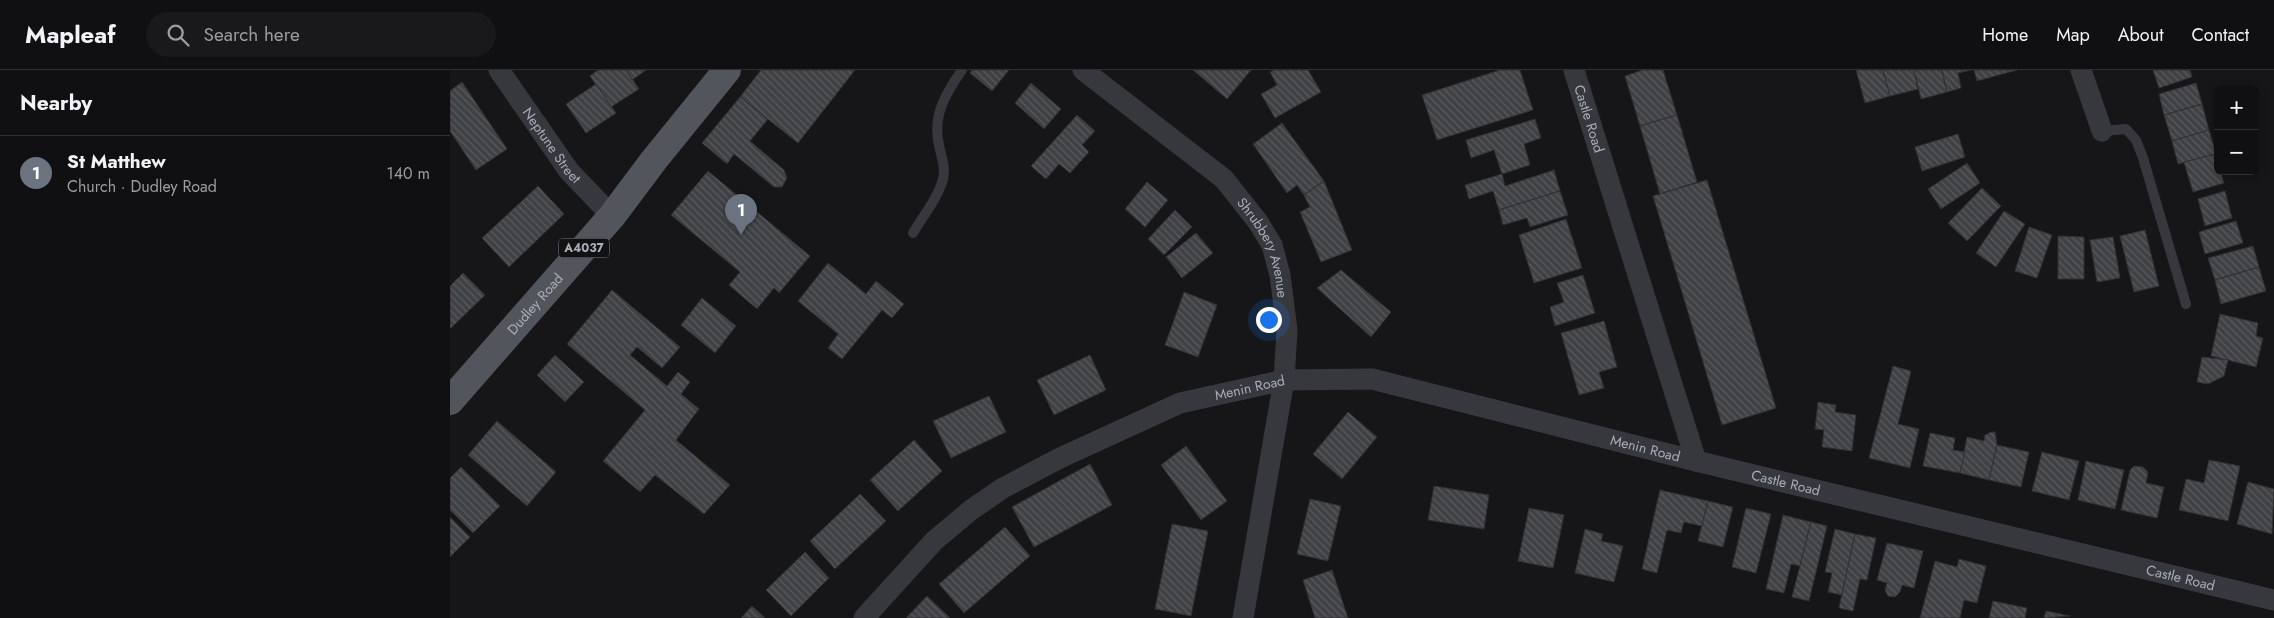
<!DOCTYPE html>
<meta charset="utf-8">
<style>
body{margin:0;font-family:Jost,sans-serif;background:#19191b;color:#f1f3f6}
.controls{position:absolute;right:15px;top:15px;display:grid;overflow:hidden;border-radius:8px;box-shadow:0 2px 8px #0003}
.controls button{width:45px;height:45px;display:grid;place-items:center;padding:0;border:0;border-bottom:1px solid #303032;background:#101012;color:#f1f3f6;font:25px sans-serif}
.you{position:absolute;left:818px;top:249px;width:18px;height:18px;margin:-12px;border:4px solid #fff;border-radius:50%;background:#1a73e8;box-shadow:0 0 0 8px #1a73e833}
.badge{display:grid;place-items:center;width:32px;height:32px;border-radius:50%;background:#f2b134;color:#fff;font-size:16px;font-weight:700}
.pin{position:absolute;translate:-50% -41px;filter:drop-shadow(0 1px 2px #0008)}
.pin::after{content:'';position:absolute;top:26px;width:18px;height:15px;background:inherit;clip-path:polygon(0 0,100% 0,50% 100%)}
.list{margin:0;padding:0;list-style:none}
h2{display:flex;justify-content:space-between;align-items:center;height:65px;margin:0;padding:0 20px;font-size:21px}
h2 small{font-size:16px;font-weight:400;color:#9c9d9f}
.list li{display:grid;grid-template-columns:32px 1fr auto;gap:15px;align-items:center;box-sizing:border-box;height:75px;padding:0 20px;border-top:1px solid #303032}
.list b{display:block;font-size:19px;white-space:nowrap}
.list p{margin:0;font-size:16px;white-space:nowrap;color:#9c9d9f}
.list em{font-size:16px;font-style:normal;color:#9c9d9f}
.icon{flex:none;width:28px;height:28px;fill:none;stroke:currentColor;stroke-width:2;stroke-linecap:round;stroke-linejoin:round}
.map{position:relative;flex:none;width:1824px;height:548px;overflow:hidden}
header{display:flex;align-items:center;gap:30px;box-sizing:border-box;height:70px;padding:0 25px;background:#101012;border-bottom:1px solid #303032}
header strong{font-size:24px}
nav{display:flex;gap:28px;margin-inline-start:auto;font-size:18px}
.search{width:350px;height:45px;background:#19191b;display:flex;align-items:center;gap:12px;box-sizing:border-box;padding:0 18px;border-radius:28px;color:#9c9d9f;font-size:19px}
main{display:flex}
aside{flex:1;background:#101012}
.map>svg:first-child{display:block}
</style>
<header>
<strong>Mapleaf</strong>
<div class="search"><svg class="icon" aria-label="search" viewBox="0 0 24 24"><circle cx="10" cy="10" r="6"/><path d="M15 15l6 6"/></svg>Search here</div>
<nav><a>Home</a><a>Map</a><a>About</a><a>Contact</a></nav>
</header>
<main>
<aside>
<h2>Nearby<small></small></h2>
<ul class="list">
<li><span class="badge" style="background:#6b7280">1</span><div><b>St Matthew</b><p>Church · Dudley Road</p></div><em>140 m</em></li>
</ul>
</aside>
<div class="map">
<svg width="1824" height="548" viewBox="0 0 1824 548">
<defs>
<pattern id="building-back-hatch" width="6" height="6" patternUnits="userSpaceOnUse" patternTransform="scale(1.25)"><rect width="6" height="6" fill="#404145"/><path d="M-1 5l2 2M0 0l6 6M5-1l2 2" fill="none" stroke="#595a5e"/></pattern>
</defs>
<rect width="100%" height="100%" fill="#161618"/>
<!-- building -->
<g fill="url(#building-back-hatch)" stroke="#303034">
<polygon points="148,0 176,0 189,19 161,37 140,6"/>
<polygon points="176,0 196,0 182,10"/>
<polygon points="311,0 405,0 348,73 290,27"/>
<polygon points="522,0 559,0 542,21 520,3"/>
<polygon points="743,0 801,0 777,29"/>
<polygon points="824,0 858,0 871,22 825,48 811,24 827,15 820,2"/>
<polygon points="1050,0 1070,0 1083,40 987,70 972,25"/>
<polygon points="1193,0 1213,0 1227,45 1190,56 1175,6"/>
<polygon points="1406,0 1433,0 1440,26 1415,33"/>
<polygon points="1433,0 1464,0 1468,19 1440,26"/>
<polygon points="1464,0 1492,0 1497,22 1471,29"/>
<polygon points="1492,0 1521,0 1508,3 1511,18 1497,22"/>
<polygon points="1524,0 1567,0 1527,11"/>
<polygon points="1703,0 1740,0 1742,7 1709,18"/>
<polygon points="12,12 57,79 26,100 0,61 0,21"/>
<polygon points="581,13 611,39 594,59 565,33"/>
<polygon points="1746,13 1752,34 1714,45 1709,24"/>
<polygon points="146,14 166,43 136,63 116,34"/>
<polygon points="290,27 318,49 300,71 334,100 337,108 332,117 324,117 284,84 277,94 252,73"/>
<polygon points="1752,34 1759,60 1722,71 1714,45"/>
<polygon points="627,45 645,61 632,75 639,82 620,103 609,94 596,109 581,96"/>
<polygon points="1227,45 1247,112 1210,124 1190,56"/>
<polygon points="1085,49 1091,68 1074,74 1080,95 1052,104 1044,80 1021,88 1016,70"/>
<polygon points="832,53 874,111 854,125 847,115 837,123 803,74"/>
<polygon points="1759,60 1766,84 1728,94 1722,71"/>
<polygon points="1508,64 1515,87 1472,101 1465,77"/>
<polygon points="1766,84 1768,101 1770,101 1774,113 1743,122 1734,92"/>
<polygon points="1517,93 1530,113 1491,139 1478,119"/>
<polygon points="1104,100 1110,121 1049,140 1043,121 1019,129 1015,115 1052,104 1055,116"/>
<polygon points="258,101 360,186 329,223 324,218 307,239 279,215 290,202 221,145"/>
<polygon points="1257,110 1326,338 1272,355 1203,126"/>
<polygon points="874,111 902,180 871,192 850,142 860,137 854,125"/>
<polygon points="697,112 718,130 695,157 675,139"/>
<polygon points="88,116 114,144 59,197 32,168"/>
<polygon points="1532,118 1551,136 1517,171 1498,153"/>
<polygon points="1110,121 1118,145 1080,157 1077,148 1053,155 1049,140"/>
<polygon points="1775,121 1782,148 1755,156 1748,129"/>
<polygon points="725,140 742,157 714,185 698,169"/>
<polygon points="1554,141 1575,154 1546,197 1526,183"/>
<polygon points="1116,149 1132,198 1084,213 1069,165"/>
<polygon points="1786,151 1793,173 1755,184 1749,162"/>
<polygon points="1579,157 1602,165 1587,208 1565,201"/>
<polygon points="1695,160 1709,216 1684,222 1670,166"/>
<polygon points="746,163 763,183 732,208 716,187"/>
<polygon points="1608,166 1634,167 1634,209 1608,209"/>
<polygon points="1663,167 1670,208 1647,212 1640,170"/>
<polygon points="1803,176 1809,197 1765,210 1758,188"/>
<polygon points="378,193 416,224 426,211 454,234 442,248 432,240 392,289 378,278 388,264 348,231"/>
<polygon points="1809,197 1816,221 1771,234 1765,210"/>
<polygon points="891,200 941,242 921,267 867,218"/>
<polygon points="13,203 35,225 0,259 0,216"/>
<polygon points="1133,205 1145,243 1105,256 1100,237 1114,232 1107,213"/>
<polygon points="162,220 230,277 212,298 187,277 180,285 217,316 228,302 240,312 231,324 249,339 226,370 280,415 254,444 205,405 190,422 153,391 195,340 117,274"/>
<polygon points="734,222 767,235 748,287 715,275"/>
<polygon points="252,228 286,256 265,283 231,255"/>
<polygon points="1770,244 1808,253 1806,266 1813,268 1806,297 1761,286"/>
<polygon points="1154,251 1167,297 1149,302 1154,318 1129,325 1111,263"/>
<polygon points="105,285 134,312 115,332 87,305"/>
<polygon points="640,285 656,320 604,345 587,310"/>
<polygon points="1752,287 1778,290 1774,306 1758,314 1747,312"/>
<polygon points="1443,296 1461,301 1448,354 1469,359 1460,398 1419,388"/>
<polygon points="539,326 556,362 501,388 483,351"/>
<polygon points="1368,332 1386,335 1385,342 1406,345 1402,381 1372,377 1374,360 1365,359"/>
<polygon points="898,342 927,367 892,409 863,384"/>
<polygon points="47,351 106,402 77,436 18,385"/>
<polygon points="1541,362 1545,362 1547,375 1539,410 1510,403 1517,367 1534,371 1535,365"/>
<polygon points="1480,363 1505,368 1503,380 1515,382 1510,403 1473,396"/>
<polygon points="464,370 492,401 448,441 420,410"/>
<polygon points="1547,375 1579,382 1571,417 1539,410"/>
<polygon points="736,376 777,431 751,450 711,395"/>
<polygon points="1592,382 1629,391 1619,430 1582,421"/>
<polygon points="1759,390 1790,396 1778,451 1729,440 1736,409 1754,413"/>
<polygon points="1636,391 1674,400 1665,439 1628,430"/>
<polygon points="640,394 662,435 584,477 562,437"/>
<polygon points="1684,396 1693,397 1698,402 1696,413 1714,417 1707,448 1671,440 1680,400"/>
<polygon points="11,397 50,436 23,463 0,440 0,408"/>
<polygon points="1798,412 1824,419 1822,464 1787,454"/>
<polygon points="984,416 1039,425 1034,459 978,450"/>
<polygon points="1210,420 1258,431 1252,456 1234,452 1231,463 1217,460 1207,503 1192,499"/>
<polygon points="410,424 436,451 385,499 360,471"/>
<polygon points="860,429 891,436 878,491 847,484"/>
<polygon points="1258,431 1283,437 1273,477 1248,471"/>
<polygon points="1079,438 1114,445 1103,498 1068,491"/>
<polygon points="1296,438 1321,444 1306,503 1282,497"/>
<polygon points="1333,445 1361,452 1350,496 1341,494 1334,523 1316,519"/>
<polygon points="0,447 20,467 0,487"/>
<polygon points="1361,452 1377,456 1359,531 1342,527"/>
<polygon points="722,454 758,461 741,546 705,539"/>
<polygon points="555,457 580,486 514,543 489,514"/>
<polygon points="1135,459 1153,464 1151,471 1173,476 1164,512 1125,503"/>
<polygon points="1385,459 1405,464 1392,525 1378,522 1382,503 1375,502"/>
<polygon points="1405,464 1426,468 1417,510 1410,509 1403,541 1389,538"/>
<polygon points="1437,473 1473,481 1464,518 1452,515 1450,522 1445,527 1438,526 1435,520 1437,513 1427,510"/>
<polygon points="355,482 379,508 341,546 316,520"/>
<polygon points="1509,489 1536,496 1527,533 1514,530 1510,548 1470,548 1485,491 1507,497"/>
<polygon points="882,500 898,548 865,548 853,510"/>
<polygon points="477,526 500,548 456,548"/>
<polygon points="1543,531 1577,538 1575,548 1539,548"/>
<polygon points="302,536 315,548 291,548"/>
<polygon points="1596,541 1620,546 1594,548"/>
</g>
<g fill="none" stroke-linecap="round" stroke-linejoin="round">
<!-- service -->
<g stroke="#37383d" stroke-width="10">
<polyline points="1652,61 1676,59 1686,70 1693,88 1736,234"/>
<path d="M463,163c10,-17 25,-35 30,-54 3,-13 -2,-22 -4,-34 -7,-29 7,-52 23,-75"/>
</g>
<!-- minor -->
<g stroke="#37383d" stroke-width="21">
<path id="s1" d="M49,0l70,101 43,45"/>
<path id="s2" d="M633,0l141,109 34,43 14,23 8,30 7,55 -3,50 -41,238"/>
<path id="s3" d="M1124,0l122,391 578,139"/>
<polyline points="1631,0 1652,61"/>
<path id="s4" d="M414,548l70,-77 37,-31 32,-22 57,-30 120,-55 104,-23 88,-1 324,82"/>
</g>
<!-- primary -->
<path stroke="#53555c" stroke-width="28" id="s5" d="M0,331l162,-185 42,-56 73,-90"/>
</g>
<g text-anchor="middle" stroke-width="5" stroke-linejoin="round" paint-order="stroke">
<!-- shield labels -->
<rect fill="#111113" stroke="#7b7e86" stroke-width="1" x="109" y="168.5" width="50" height="19" rx="4"/>
<g font-size="12" font-weight="bold" fill="#a8adb8">
<text x="134" y="182">A4037</text>
</g>
<!-- street labels -->
<g font-size="14" fill="#a8adb8" stroke="#111113">
<text dy="5" stroke="none"><textPath href="#s3" startOffset="51">Castle Road</textPath></text>
<text dy="5" stroke="none"><textPath href="#s1" startOffset="92">Neptune Street</textPath></text>
<text dy="5" stroke="none"><textPath href="#s2" startOffset="259">Shrubbery Avenue</textPath></text>
<text dy="5" stroke="none"><textPath href="#s5" startOffset="129">Dudley Road</textPath></text>
<text dy="5" stroke="none"><textPath href="#s4" startOffset="459">Menin Road</textPath></text>
<text dy="5" stroke="none"><textPath href="#s4" startOffset="864">Menin Road</textPath></text>
<text dy="5" stroke="none"><textPath href="#s3" startOffset="502">Castle Road</textPath></text>
<text dy="5" stroke="none"><textPath href="#s3" startOffset="908">Castle Road</textPath></text>
</g>
</g>
</svg>
<div class="controls">
<button>+</button>
<button>−</button>
</div>
<div class="you"></div>
<div class="pin badge" style="left:291px;top:165px;background:#6b7280">1</div>
</div>
</main>
